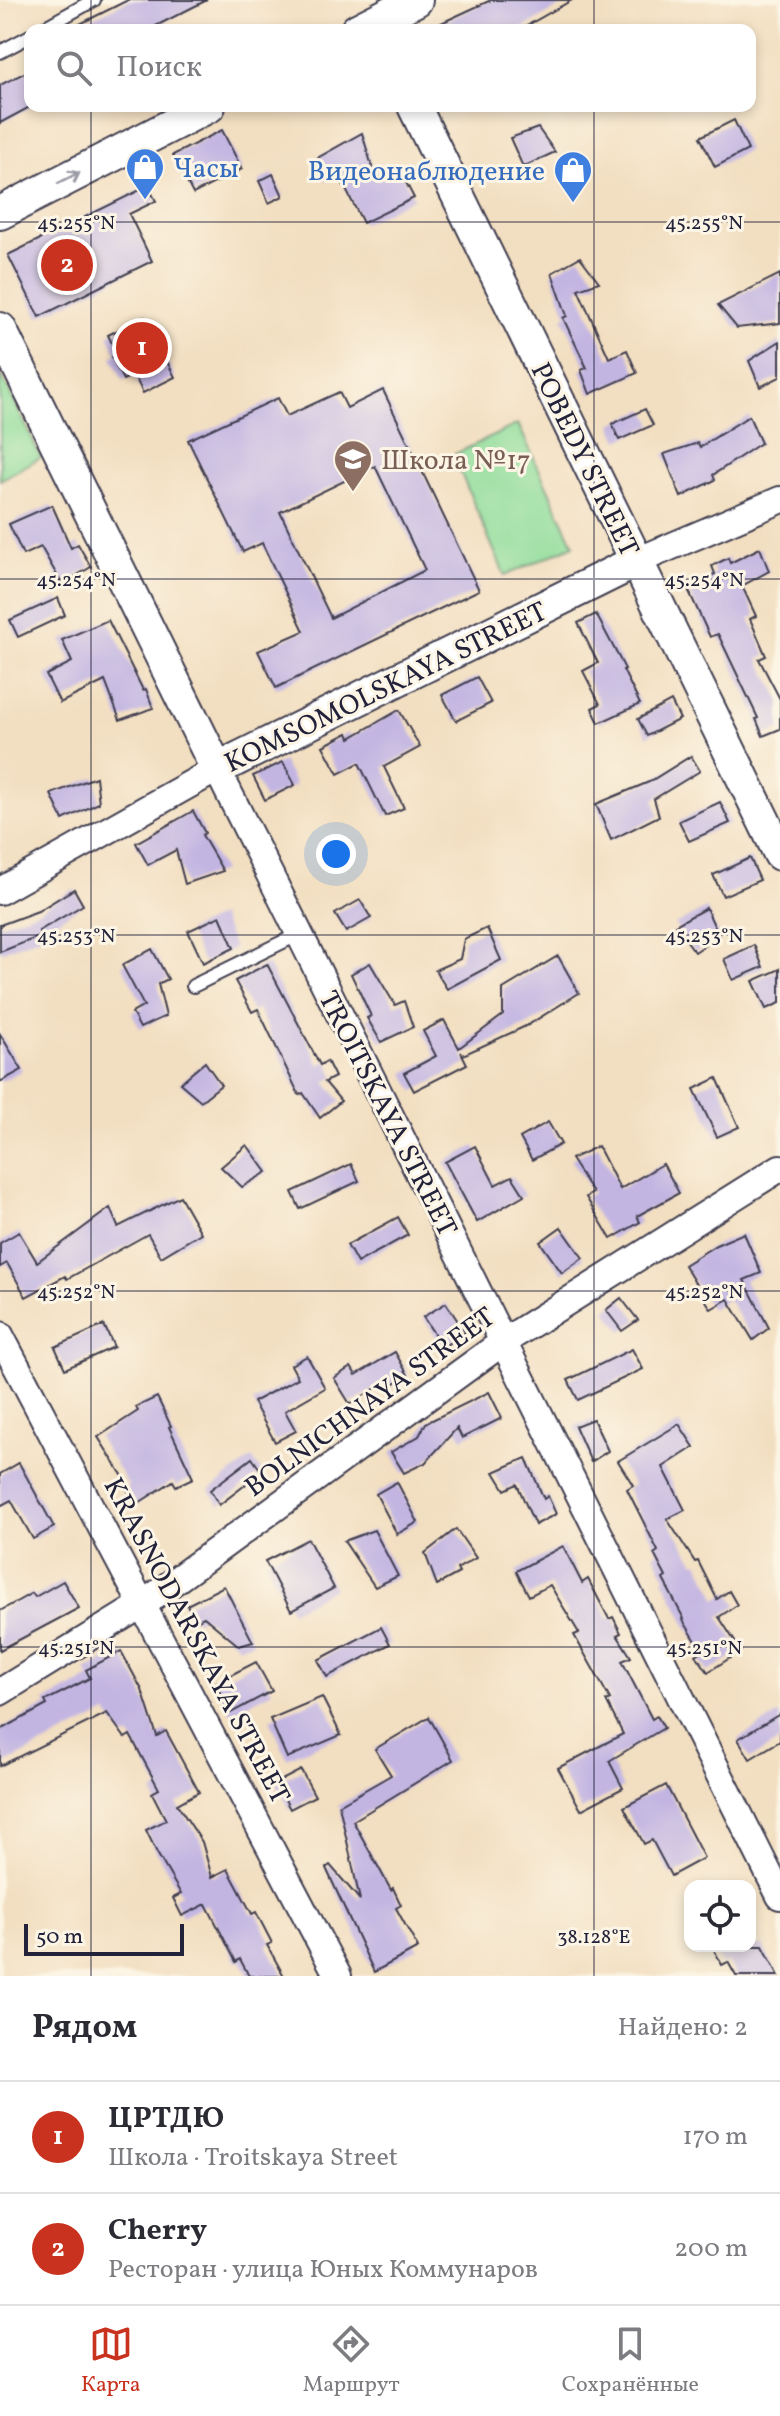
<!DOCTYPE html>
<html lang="ru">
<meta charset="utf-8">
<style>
body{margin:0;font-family:Vollkorn,serif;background:#f7f7f7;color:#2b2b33}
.controls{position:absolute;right:24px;bottom:24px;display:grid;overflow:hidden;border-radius:16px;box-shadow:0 4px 12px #0003}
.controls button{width:72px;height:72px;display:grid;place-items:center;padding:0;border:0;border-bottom:2px solid #e1e1e2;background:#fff;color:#2b2b33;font:40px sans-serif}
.scale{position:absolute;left:24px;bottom:20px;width:160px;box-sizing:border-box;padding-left:8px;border:4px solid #22223b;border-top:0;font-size:22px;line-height:28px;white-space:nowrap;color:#22223b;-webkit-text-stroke:6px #fcf5e5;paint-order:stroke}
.you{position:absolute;left:336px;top:854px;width:28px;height:28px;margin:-20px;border:6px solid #fff;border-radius:50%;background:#1a73e8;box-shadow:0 0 0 12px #1a73e833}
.badge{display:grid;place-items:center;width:52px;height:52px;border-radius:50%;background:#c8321e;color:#fff;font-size:26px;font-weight:700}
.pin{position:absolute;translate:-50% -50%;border:4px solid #fff;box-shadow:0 2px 8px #0006}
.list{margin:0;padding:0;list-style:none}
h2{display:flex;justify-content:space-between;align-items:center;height:104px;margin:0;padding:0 32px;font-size:34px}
h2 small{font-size:26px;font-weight:400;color:#7c7c81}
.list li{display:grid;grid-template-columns:52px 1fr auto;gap:24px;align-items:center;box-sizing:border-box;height:112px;padding:0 32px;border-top:2px solid #e1e1e2}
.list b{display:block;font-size:30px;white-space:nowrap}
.list p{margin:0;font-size:26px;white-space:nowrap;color:#7c7c81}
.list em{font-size:26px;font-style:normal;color:#7c7c81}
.icon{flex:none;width:44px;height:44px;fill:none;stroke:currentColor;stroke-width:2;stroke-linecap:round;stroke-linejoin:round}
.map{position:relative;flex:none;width:780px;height:1976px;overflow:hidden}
.search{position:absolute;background:#fff;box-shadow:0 4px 12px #0003;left:24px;right:24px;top:24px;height:88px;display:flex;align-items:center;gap:20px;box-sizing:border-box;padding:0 28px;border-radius:16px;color:#7c7c81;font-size:30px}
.sheet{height:328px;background:#fff}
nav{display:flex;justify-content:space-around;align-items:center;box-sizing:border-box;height:112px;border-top:2px solid #e1e1e2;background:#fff;font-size:22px;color:#7c7c81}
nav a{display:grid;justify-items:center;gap:4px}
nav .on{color:#c8321e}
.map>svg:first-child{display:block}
</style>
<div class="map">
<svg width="780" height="1976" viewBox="0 0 780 1976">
<rect width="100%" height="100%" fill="#fcf5e5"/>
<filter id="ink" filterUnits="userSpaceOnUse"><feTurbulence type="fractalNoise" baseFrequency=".0125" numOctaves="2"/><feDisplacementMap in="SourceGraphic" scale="16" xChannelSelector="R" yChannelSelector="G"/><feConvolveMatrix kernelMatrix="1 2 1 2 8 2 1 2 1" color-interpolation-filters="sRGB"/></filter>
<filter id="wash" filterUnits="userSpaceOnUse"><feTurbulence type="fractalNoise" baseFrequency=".006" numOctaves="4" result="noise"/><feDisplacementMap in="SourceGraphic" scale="32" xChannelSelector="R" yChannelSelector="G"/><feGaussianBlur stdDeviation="1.8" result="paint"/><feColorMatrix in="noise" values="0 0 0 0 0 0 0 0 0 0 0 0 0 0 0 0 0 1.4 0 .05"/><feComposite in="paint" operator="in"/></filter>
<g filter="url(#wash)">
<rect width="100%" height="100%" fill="#f2dec0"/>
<!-- green -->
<g fill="#91dd9b" stroke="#5a806b" stroke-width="2">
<polygon points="0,372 41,457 0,480"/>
<polygon points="518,424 574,545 505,576 453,455"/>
</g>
<g id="blocks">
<!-- building -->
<g fill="#c2b5e2" fill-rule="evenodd">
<polygon points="128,0 207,0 148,30 68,30"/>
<polygon points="491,0 572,0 519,30 426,30"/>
<polygon points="30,70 30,107 0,123 0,85"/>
<polygon points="734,120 748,150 715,167 700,137"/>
<polygon points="538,128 555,152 523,167 510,138"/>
<polygon points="222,130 242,169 193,194 173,155"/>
<polygon points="362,133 376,180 399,169 414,198 363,223 338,174 326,181 314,160"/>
<polygon points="273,174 283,196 269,203 259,181"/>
<polygon points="148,186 156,201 129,214 152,261 39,317 8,255"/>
<polygon points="580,257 599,282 578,289 609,358 627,350 637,373 590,394 581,370 587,368 563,318 567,316 552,273"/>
<polygon points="780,274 780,323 737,328 718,305"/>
<polygon points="144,317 175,377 143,393 134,375 123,380 112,357 117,354 108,335"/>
<polygon points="780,341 780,377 760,387 749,361"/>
<path d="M383,390l96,200 -203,98 -18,-37 46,-20 -42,-88 -19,9 -55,-112 90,-42 9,18 52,-24 8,16zM375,466l50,104 -94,48 -51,-106z"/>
<polygon points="645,409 653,425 619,440 612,424"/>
<polygon points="749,416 761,443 713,475 715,480 681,497 664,454 698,443 700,447"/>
<polygon points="52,505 71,548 78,544 91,567 62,584 41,547 23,555 9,524"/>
<polygon points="760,548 769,571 742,586 756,616 750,619 766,656 759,659 780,699 780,729 763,736 756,719 758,718 718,634 710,637 687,587 715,574 712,566 728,558 730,563"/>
<polygon points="58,598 65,615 18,637 10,620"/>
<polygon points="596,614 625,669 623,670 640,704 599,723 592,708 600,704 583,671 598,663 578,623"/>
<polygon points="108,620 143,690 146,689 153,708 120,720 105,681 60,703 46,675 72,662 62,640"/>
<polygon points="477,677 491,703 456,721 442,695"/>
<polygon points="671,701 680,719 647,736 638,719"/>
<polygon points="399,710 420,747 384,767 404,808 385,816 359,763 338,774 323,746 348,733 350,738"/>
<polygon points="691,756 700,771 654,799 659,816 611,840 596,804 649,782"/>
<polygon points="283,762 295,785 265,800 253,776"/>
<polygon points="96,777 99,803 63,820 51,794"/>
<polygon points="720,802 730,823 689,841 679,821"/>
<polygon points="193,811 205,833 202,835 223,871 185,884 176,850 148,865 136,843"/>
<polygon points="750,858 760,880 723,896 713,875"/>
<polygon points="74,889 83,905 39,931 41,936 0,952 0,925 38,911"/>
<polygon points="360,900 371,918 346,932 335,914"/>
<polygon points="706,908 719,936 695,952 675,925"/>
<polygon points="220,916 234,948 203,963 188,931"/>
<polygon points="487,928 501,960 447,989 435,970 460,959 464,939"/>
<polygon points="754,945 763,967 733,980 724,959"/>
<polygon points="152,949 168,979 158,984 166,1016 140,1028 132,1013 144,1006 122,965"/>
<polygon points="558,956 579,993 528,1025 463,1055 461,1052 467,1064 414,1091 404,1073 436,1056 423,1031 444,1020 459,1048 503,1015 503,989"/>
<polygon points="370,963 395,1005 404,1001 413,1027 381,1042 367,1018 371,1016 351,974"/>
<polygon points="267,964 320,1065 327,1061 335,1077 325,1082 341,1101 320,1118 303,1093 299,1095 258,1009 252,1012 235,981"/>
<polygon points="780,969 780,1003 766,1009 753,981"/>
<polygon points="0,1034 22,1070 0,1082"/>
<polygon points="205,1062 221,1085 201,1101 180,1083"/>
<polygon points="717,1078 739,1127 717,1137 694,1089"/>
<polygon points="548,1122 561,1144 532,1160 520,1138"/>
<polygon points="247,1145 267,1172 242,1187 221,1167"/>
<polygon points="475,1146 495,1185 512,1176 524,1195 477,1222 445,1162"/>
<polygon points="598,1146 620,1189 663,1164 679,1193 637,1216 640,1222 611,1239 586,1197 593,1193 571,1159"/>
<polygon points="351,1164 359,1181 300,1209 292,1192"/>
<polygon points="180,1196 201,1233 161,1257 148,1234 67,1279 65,1276 26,1297 7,1263 0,1267 0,1243 19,1232 37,1262 110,1208 118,1227"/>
<polygon points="398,1217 408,1235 357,1263 347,1245"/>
<polygon points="561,1227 583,1258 562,1273 540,1242"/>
<polygon points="744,1233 761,1273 744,1280 769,1328 753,1340 728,1299 711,1309 684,1265 716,1245"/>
<polygon points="621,1298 638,1320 622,1331 606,1310"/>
<polygon points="446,1303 465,1332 443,1347 423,1317"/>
<polygon points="104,1325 114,1347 65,1369 55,1347"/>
<polygon points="632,1349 643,1369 578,1400 568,1380"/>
<polygon points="395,1352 408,1375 388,1387 386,1382 350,1404 334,1378 351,1367 356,1375"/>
<polygon points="307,1356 325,1388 285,1411 296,1431 275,1442 253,1402 298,1378 291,1365"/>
<polygon points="489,1392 502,1418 462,1438 457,1428 425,1463 404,1473 391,1452 419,1436 426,1423"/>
<polygon points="157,1397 171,1426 169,1427 193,1478 176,1486 173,1481 137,1504 126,1488 129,1486 98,1437 138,1411 136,1407"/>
<polygon points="593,1419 608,1451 591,1462 575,1426"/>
<polygon points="679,1424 694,1447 663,1467 685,1510 667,1519 695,1562 698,1561 717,1599 729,1591 737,1605 719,1617 741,1651 708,1672 696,1655 702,1651 683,1620 684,1619 663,1579 666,1577 654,1554 658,1551 627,1489 633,1485 618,1461"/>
<polygon points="252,1458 262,1472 219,1505 210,1490"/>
<polygon points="526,1458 544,1499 548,1496 556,1514 535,1525 517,1484 505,1490 494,1472"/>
<polygon points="19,1463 54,1527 33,1539 11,1500 0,1506 0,1474"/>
<polygon points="397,1482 418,1522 397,1534 376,1494"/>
<polygon points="456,1529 476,1558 457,1569 459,1573 437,1585 425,1553"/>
<polygon points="374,1530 398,1576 375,1587 344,1541"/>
<polygon points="308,1539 334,1588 291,1611 265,1561"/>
<polygon points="563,1546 582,1583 588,1579 609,1619 613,1617 621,1633 617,1635 631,1657 622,1661 652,1719 657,1716 664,1728 609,1761 623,1788 581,1810 558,1768 623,1734 606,1701 610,1699 574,1635 579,1633 550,1585 529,1596 516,1571"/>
<polygon points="63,1581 79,1608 0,1650 0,1611 32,1593 35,1597"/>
<polygon points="224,1586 253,1642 239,1646 204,1617 196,1621 187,1605"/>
<polygon points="381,1627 390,1644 327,1677 318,1660"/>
<polygon points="121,1651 142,1690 157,1736 166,1731 199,1792 177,1804 202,1842 212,1877 228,1869 252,1914 256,1912 272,1943 267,1945 284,1976 249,1976 240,1959 236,1962 206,1904 182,1916 173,1898 181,1894 157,1853 146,1830 166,1820 152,1793 159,1789 130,1735 125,1738 107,1713 0,1766 0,1730 47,1705 45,1701 90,1678 86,1670"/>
<polygon points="256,1662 272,1691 231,1713 215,1683"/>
<polygon points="322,1697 341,1735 287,1758 270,1719"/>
<polygon points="780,1714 780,1741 750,1759 738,1739"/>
<polygon points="429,1717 453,1760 353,1821 391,1890 393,1888 401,1905 396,1908 418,1948 374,1972 326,1868 330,1865 360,1900 339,1805 391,1775 375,1749"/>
<polygon points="301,1770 315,1796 290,1809 276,1783"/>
<polygon points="666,1785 704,1858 671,1876 652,1840 644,1844 624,1807"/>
<polygon points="712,1946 763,1946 779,1976 736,1976 728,1962 722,1965"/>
</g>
</g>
</g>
<g filter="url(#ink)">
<use href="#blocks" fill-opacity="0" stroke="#413e4f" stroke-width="2"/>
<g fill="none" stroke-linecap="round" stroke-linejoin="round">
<!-- service casing -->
<g stroke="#413e4f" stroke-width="16">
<g id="service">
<polyline points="40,30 94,0"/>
<polyline points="0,52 30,36"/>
<polyline points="193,986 299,934"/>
</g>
</g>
<!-- minor casing -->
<g stroke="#413e4f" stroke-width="30">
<g id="minor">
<polyline points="637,561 780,500"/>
<polyline points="0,891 217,769 780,1896"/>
<polyline points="0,1335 338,1976"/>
<polyline points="0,1692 143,1604 503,1342 780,1168"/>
</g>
</g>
<!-- tertiary casing -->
<g stroke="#413e4f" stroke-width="36">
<g id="tertiary">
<polyline points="357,30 416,0"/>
<polyline points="414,106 780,854"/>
<polyline points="0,213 209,106"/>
<polyline points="0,329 217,769 637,561"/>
</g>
</g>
<!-- service -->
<use href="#service" stroke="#fff" stroke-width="12"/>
<!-- minor -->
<use href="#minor" stroke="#fff" stroke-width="26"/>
<!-- tertiary -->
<use href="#tertiary" stroke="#fff" stroke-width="32"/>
</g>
<!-- one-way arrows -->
<defs><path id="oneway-shaft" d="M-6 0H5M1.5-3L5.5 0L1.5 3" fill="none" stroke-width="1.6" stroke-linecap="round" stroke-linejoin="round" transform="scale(2)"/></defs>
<use stroke="#9c9ca7" href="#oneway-shaft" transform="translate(69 178) rotate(-27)"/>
</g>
<!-- ticks -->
<path fill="none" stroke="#22223b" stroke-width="2" stroke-opacity="0.45" d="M91,0v30M594,0v30M91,106v1870M594,106v1870M0,222h780M0,579h780M0,935h780M0,1291h780M0,1647h780"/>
<!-- icons -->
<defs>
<g id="shop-pin" transform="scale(2)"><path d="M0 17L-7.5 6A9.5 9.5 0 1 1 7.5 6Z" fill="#3f7fe0" stroke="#fcf5e5"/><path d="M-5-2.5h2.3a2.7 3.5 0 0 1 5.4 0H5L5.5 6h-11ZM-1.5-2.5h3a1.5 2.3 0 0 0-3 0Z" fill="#fff"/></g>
<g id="school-pin" transform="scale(2)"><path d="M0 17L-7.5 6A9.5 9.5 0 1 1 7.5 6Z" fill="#8d6e63" stroke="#fcf5e5"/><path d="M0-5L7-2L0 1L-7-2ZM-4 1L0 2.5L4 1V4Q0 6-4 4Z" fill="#fff"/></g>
</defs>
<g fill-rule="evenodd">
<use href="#shop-pin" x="145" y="167"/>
<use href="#shop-pin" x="573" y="170"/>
<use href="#school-pin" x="353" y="459"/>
</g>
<g text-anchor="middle" stroke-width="6" stroke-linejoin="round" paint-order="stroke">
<!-- shop labels -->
<g font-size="28" fill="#366cbe" stroke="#fcf5e5" text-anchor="start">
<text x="173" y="177">Часы</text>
<text x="545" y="180" text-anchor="end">Видеонаблюдение</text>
</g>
<!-- education labels -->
<g font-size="28" fill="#785e54" stroke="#fcf5e5" text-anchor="start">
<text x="381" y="469">Школа №17</text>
</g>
<!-- street labels -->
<g font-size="28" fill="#22223b" stroke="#fcf5e5">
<text transform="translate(586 459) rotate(64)" y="10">POBEDY STREET</text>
<text transform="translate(385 686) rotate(-26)" y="10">KOMSOMOLSKAYA STREET</text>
<text transform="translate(389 1113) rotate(63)" y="10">TROITSKAYA STREET</text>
<text transform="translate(369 1401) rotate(-36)" y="10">BOLNICHNAYA STREET</text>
<text transform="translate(198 1640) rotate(62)" y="10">KRASNODARSKAYA STREET</text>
</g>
</g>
<g font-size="20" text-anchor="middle" fill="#22223b" stroke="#fcf5e5" stroke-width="6" stroke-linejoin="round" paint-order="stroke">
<text x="76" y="229">45.255°N</text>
<text x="704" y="229">45.255°N</text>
<text x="76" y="586">45.254°N</text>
<text x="704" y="586">45.254°N</text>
<text x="76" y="942">45.253°N</text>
<text x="704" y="942">45.253°N</text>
<text x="76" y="1298">45.252°N</text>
<text x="704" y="1298">45.252°N</text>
<text x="76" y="1654">45.251°N</text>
<text x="704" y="1654">45.251°N</text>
<text x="594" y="1943">38.128°E</text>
</g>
</svg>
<div class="controls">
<button><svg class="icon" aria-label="locate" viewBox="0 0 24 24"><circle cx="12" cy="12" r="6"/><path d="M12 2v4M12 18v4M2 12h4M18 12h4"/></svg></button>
</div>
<div class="scale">50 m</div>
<div class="you"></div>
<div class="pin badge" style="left:142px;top:348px">1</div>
<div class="pin badge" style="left:67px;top:265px">2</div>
<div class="search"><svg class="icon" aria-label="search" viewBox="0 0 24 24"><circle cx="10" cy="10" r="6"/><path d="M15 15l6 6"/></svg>Поиск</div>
</div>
<section class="sheet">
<h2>Рядом<small>Найдено: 2</small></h2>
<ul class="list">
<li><span class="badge">1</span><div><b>ЦРТДЮ</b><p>Школа · Troitskaya Street</p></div><em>170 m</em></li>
<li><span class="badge">2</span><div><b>Cherry</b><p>Ресторан · улица Юных Коммунаров</p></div><em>200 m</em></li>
</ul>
</section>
<nav>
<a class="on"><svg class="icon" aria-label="map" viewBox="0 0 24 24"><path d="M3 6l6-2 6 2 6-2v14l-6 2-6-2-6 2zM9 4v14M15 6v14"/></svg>Карта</a>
<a><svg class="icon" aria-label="directions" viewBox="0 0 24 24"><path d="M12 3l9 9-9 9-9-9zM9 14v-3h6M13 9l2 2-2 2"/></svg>Маршрут</a>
<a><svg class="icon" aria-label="saved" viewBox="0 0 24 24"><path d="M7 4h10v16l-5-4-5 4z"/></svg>Сохранённые</a>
</nav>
